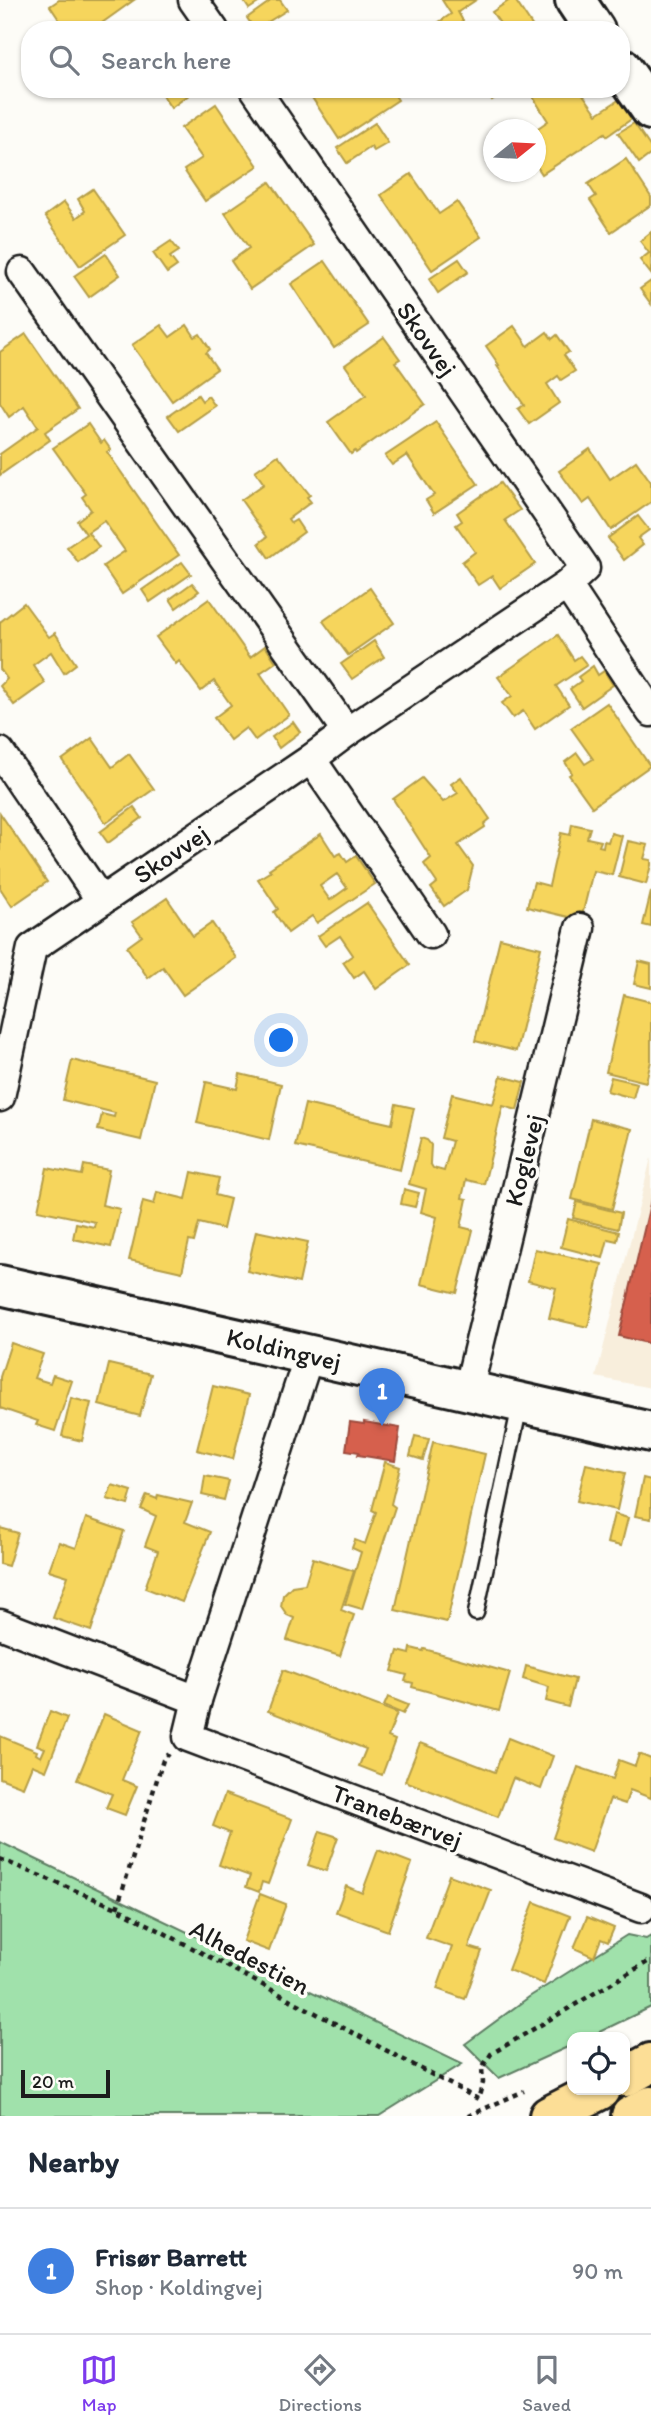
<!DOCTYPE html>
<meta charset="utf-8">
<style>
body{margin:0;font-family:Itim,sans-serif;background:#f2f2f3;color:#1f2937}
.controls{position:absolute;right:21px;bottom:21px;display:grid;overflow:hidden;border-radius:14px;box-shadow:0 2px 5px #0004}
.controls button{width:63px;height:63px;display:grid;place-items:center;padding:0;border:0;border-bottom:2px solid #e0e1e3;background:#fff;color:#1f2937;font:35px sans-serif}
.compass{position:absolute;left:483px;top:119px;width:63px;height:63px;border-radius:50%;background:#fff;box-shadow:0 2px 5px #0004;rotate:72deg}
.scale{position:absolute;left:21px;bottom:18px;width:89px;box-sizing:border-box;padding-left:7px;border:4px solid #1c1c1c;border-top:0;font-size:19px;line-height:24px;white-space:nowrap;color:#1c1c1c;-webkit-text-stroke:5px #fdfcf7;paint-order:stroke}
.you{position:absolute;left:282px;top:1041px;width:24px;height:24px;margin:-18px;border:5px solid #fff;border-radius:50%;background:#1a73e8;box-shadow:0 0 0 10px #1a73e833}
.badge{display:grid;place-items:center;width:46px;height:46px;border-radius:50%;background:#7c3aed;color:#fff;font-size:23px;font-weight:700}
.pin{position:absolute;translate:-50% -58px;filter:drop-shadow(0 2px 4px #0008)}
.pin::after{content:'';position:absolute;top:37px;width:24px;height:21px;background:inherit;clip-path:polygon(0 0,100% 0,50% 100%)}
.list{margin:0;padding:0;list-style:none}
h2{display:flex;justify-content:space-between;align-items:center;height:91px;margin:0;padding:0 28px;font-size:30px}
h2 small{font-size:23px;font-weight:400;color:#747a83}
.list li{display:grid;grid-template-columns:46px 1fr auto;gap:21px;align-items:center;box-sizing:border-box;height:126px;padding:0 28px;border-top:2px solid #e0e1e3}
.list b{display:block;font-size:26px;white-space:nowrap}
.list p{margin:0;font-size:23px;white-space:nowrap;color:#747a83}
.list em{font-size:23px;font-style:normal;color:#747a83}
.icon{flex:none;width:38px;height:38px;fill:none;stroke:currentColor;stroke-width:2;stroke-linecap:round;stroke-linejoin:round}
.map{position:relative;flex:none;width:651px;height:2116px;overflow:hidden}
.search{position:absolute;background:#fff;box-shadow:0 2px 5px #0004;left:21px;right:21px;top:21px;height:77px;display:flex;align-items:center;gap:18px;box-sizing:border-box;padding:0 24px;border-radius:28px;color:#747a83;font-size:26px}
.sheet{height:217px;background:#fff}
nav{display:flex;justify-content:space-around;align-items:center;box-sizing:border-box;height:98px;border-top:2px solid #e0e1e3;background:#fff;font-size:19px;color:#747a83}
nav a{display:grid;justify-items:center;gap:4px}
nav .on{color:#7c3aed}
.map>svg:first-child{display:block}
</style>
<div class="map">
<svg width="651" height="2116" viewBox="0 0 651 2116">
<rect width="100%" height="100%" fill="#fdfcf7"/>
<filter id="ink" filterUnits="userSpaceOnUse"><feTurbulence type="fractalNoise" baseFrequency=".0143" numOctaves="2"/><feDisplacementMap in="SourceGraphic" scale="14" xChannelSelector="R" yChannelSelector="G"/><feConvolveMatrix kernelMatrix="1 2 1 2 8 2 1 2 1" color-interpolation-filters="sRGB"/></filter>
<g filter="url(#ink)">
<!-- built -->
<polygon fill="#f8eedc" points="651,1158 651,1388 596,1377"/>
<!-- green -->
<g fill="#a0e1ab" stroke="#5e7e64" stroke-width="2">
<polygon points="0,1842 462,2064 379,2116 0,2116"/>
<polygon points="627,1935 646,1939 651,1936 651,2007 589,2037 572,2037 572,2045 499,2078 465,2044 529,1997"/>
</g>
<!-- homes -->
<g fill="#f6d55c" stroke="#b59e49" stroke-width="2" fill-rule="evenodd">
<polygon points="59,0 134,0 95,28 96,30 66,30 50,6"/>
<polygon points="243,0 263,0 249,9"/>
<polygon points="272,0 280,0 287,10 255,30 247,18"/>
<polygon points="442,0 476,0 458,12 463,21 451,30 427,30 451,14"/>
<polygon points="510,0 515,0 535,30 493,30 501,25 492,12"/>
<polygon points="158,89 197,89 171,108"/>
<polygon points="315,89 391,89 398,100 339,139 309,93"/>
<polygon points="471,89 507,89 492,100 485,89 476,95"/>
<polygon points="544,89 579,89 597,114 620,99 633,118 607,136 605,133 542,174 536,165 535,130 548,121 533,97"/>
<polygon points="216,104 258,166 205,201 184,170 202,158 181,128"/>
<polygon points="375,123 388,143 374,151 371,147 347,163 337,148"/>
<polygon points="634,123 651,148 651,154 639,163 618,133"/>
<polygon points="626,159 651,197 651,205 611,232 590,200 596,196 588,184"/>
<polygon points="411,174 439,214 457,202 481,237 432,270 381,195"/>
<polygon points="270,182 314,245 250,289 231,261 249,248 225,213"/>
<polygon points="93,189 125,235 80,266 45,216 64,202 76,218 85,211 78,199"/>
<polygon points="651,232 651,274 640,260 649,253 640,241"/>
<polygon points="171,241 179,251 170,257 177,266 167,273 153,253"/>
<polygon points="106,254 120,275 89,297 74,276"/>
<polygon points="459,259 468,272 438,293 429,279"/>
<polygon points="325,261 369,325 334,348 291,284"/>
<polygon points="651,281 651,304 640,289"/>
<polygon points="161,325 170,337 187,325 195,337 200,334 210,349 206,353 217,369 172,401 132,345"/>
<polygon points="514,326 528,346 547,332 552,339 557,335 569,352 564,355 575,371 561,380 558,376 547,384 559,403 529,424 518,409 524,405 497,366 499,365 486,346"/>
<polygon points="26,334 78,409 45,432 50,440 0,475 0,454 38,427 24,406 9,417 0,403 0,352"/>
<polygon points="384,337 400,359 395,362 425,404 356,453 355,451 351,454 328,422 366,395 345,365"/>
<polygon points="198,395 202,401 208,396 215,406 179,431 168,416"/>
<polygon points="436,422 478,484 434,513 426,500 434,495 407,455 392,465 385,456"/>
<polygon points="88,424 101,443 104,440 111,450 107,452 179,555 122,594 103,566 125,551 104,521 88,532 99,547 78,562 67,547 86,534 77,521 91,510 82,497 86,494 53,448"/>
<polygon points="590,449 610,479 636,461 651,482 651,502 611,530 590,499 583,504 559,471"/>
<polygon points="278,455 310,495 307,497 311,502 288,519 291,523 296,520 304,532 269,558 259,543 267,537 241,500 264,484 255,471"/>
<polygon points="500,483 520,510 505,520 535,564 500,588 492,576 478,585 462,562 475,552 456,525 462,521 457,513"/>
<polygon points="638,516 649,530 638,538 643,545 624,560 608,538"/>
<polygon points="182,562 191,574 150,602 142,590"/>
<polygon points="192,583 199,591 176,608 170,599"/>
<polygon points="370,588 394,623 348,655 323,621"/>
<polygon points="209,599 250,657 265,646 276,662 260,673 289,715 255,740 246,728 230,740 214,718 231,705 214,681 201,691 179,661 176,664 156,637"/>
<polygon points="24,603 49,637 55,633 76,664 64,673 51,652 33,665 45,683 14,705 0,686 7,679 0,669 0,622"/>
<polygon points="558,635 574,660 580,656 587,665 556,686 569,705 535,729 523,711 513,718 502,703 512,696 498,677"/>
<polygon points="374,641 384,657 352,679 341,664"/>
<polygon points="593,666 598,675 604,671 613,685 582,707 570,689 581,681 578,677"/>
<polygon points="607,703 650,766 592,807 569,775 572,773 565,762 577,753 585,764 593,759 571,728"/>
<polygon points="293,722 300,732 279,748 272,737"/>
<polygon points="92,738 112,767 129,754 154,789 106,823 62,760"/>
<polygon points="461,777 490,819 484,824 485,827 458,845 473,866 467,890 444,906 431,888 437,883 424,864 431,858 393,799 422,778 443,802 458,793 451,784"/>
<polygon points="134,807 142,818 108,843 100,832"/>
<polygon points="0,813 47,882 12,906 0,888"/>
<polygon points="572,824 590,828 587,838 601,841 599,846 603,847 604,841 608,842 611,833 622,836 612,875 593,871 581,920 527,907 534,882 549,886 561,833 570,835"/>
<path d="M321,834l14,22 6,-3 6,9 9,-6 19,28 -58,39 -5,-7 -24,17 -14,-21 4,-3 -20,-30 13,-8 -2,-2zM337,874l10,14 -17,12 -10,-14z"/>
<polygon points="628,841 648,845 644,859 651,860 651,865 646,884 619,877"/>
<polygon points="651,892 651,927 643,925"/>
<polygon points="167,898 193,936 212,923 236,958 183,995 163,967 148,978 127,947 142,936 132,922"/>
<polygon points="367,903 410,965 376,989 364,971 354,978 343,962 353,955 340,936 325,946 318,936"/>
<polygon points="500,938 541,948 516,1051 475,1041"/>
<polygon points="639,961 651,964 651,988 634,984"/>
<polygon points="624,995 651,1002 651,1061 646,1082 606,1072"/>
<polygon points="72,1060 155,1080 141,1140 98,1130 102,1114 114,1117 115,1113 63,1100"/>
<polygon points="240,1074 281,1084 269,1140 197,1123 206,1082 237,1089"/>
<polygon points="501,1076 524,1082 517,1110 503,1106 484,1184 466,1180 462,1198 467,1199 461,1227 473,1230 457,1293 421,1284 437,1217 421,1212 426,1189 409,1184 421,1138 427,1140 431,1145 430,1163 433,1168 444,1171 452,1141 441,1138 452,1094 493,1104"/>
<polygon points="611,1077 637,1083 633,1098 607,1091"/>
<polygon points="305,1104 392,1124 396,1104 414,1108 400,1170 295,1146"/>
<polygon points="591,1119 632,1129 612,1209 572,1199"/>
<polygon points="84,1165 109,1170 102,1205 120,1209 111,1247 73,1239 76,1223 94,1227 95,1222 38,1210 47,1168 82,1175"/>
<polygon points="192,1172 219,1178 215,1195 230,1199 223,1229 199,1223 194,1242 189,1241 182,1272 129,1260 143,1201 154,1204 157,1192 186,1199"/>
<polygon points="404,1189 419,1193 415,1207 401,1204"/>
<polygon points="577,1202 621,1213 618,1229 573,1218"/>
<polygon points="568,1219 619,1232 617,1241 608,1239 603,1258 561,1247"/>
<polygon points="256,1231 308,1242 299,1283 247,1271"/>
<polygon points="535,1249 602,1264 588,1327 549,1318 556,1288 528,1281"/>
<polygon points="11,1343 43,1354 34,1378 50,1383 53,1375 72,1381 55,1431 36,1425 38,1421 0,1408 0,1377"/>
<polygon points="109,1364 151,1374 140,1416 99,1405"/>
<polygon points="213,1386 249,1395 233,1459 197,1450"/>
<polygon points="71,1398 91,1403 82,1441 62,1436"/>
<polygon points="415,1436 429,1439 423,1460 410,1456"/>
<polygon points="433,1442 485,1454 447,1622 395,1610"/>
<polygon points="385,1462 400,1467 391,1504 395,1507 362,1609 345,1604 361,1552 352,1548 355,1540 365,1544 376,1512 372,1510"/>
<polygon points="586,1464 625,1473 617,1510 577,1501"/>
<polygon points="205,1476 229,1481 224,1500 202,1495"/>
<polygon points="643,1478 651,1480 651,1519 635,1516"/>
<polygon points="112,1485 132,1491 128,1505 107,1499"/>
<polygon points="147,1495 157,1499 158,1495 192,1503 185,1522 210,1532 182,1602 145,1588 158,1551 145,1546 156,1516 141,1509"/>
<polygon points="614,1514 628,1518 621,1546 607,1543"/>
<polygon points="86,1518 124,1531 91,1631 53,1618 68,1576 49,1570 59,1542 76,1548"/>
<polygon points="0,1528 18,1533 8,1566 0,1564"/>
<polygon points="313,1558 354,1571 341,1610 354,1615 340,1656 287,1640 294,1618 287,1615 281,1606 283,1595 292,1586 305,1584"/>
<polygon points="411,1648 423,1651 424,1649 510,1673 499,1711 412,1687 413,1683 405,1681 407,1675 392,1671 398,1651 410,1654"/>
<polygon points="526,1666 575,1679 568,1707 546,1701 549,1687 523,1679"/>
<polygon points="283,1670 397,1713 388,1737 395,1740 382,1775 359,1766 366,1749 268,1711"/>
<polygon points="388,1697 408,1705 403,1714 384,1706"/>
<polygon points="50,1711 67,1718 46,1771 32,1765 23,1787 0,1778 0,1736 37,1751 36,1754 41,1757 45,1748 37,1745"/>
<polygon points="104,1714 142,1730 122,1780 137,1786 125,1815 106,1808 112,1794 77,1780"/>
<polygon points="508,1738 553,1756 541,1789 513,1778 498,1817 405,1781 420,1743 495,1772"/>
<polygon points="639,1754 651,1759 651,1798 630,1790 625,1804 610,1799 591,1852 553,1838 578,1767 613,1779 619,1760 635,1766"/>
<polygon points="225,1794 292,1819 268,1884 262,1882 259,1892 246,1887 250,1876 219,1865 230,1833 213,1826"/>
<polygon points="320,1831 338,1837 326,1871 308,1865"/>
<polygon points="378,1850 412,1863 388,1931 336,1912 346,1886 362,1893"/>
<polygon points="449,1875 491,1890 469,1947 482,1951 465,1999 437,1989 452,1947 426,1938"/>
<polygon points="260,1894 286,1904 269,1951 243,1941"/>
<polygon points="534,1902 570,1916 544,1984 508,1970"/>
<polygon points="587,1917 614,1928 608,1942 601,1939 594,1957 574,1948"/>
</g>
<!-- shops -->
<g fill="#d6604d" stroke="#9e4c3e" stroke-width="2">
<polygon points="651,1200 651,1344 619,1336"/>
<polygon points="350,1422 364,1424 364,1422 400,1428 395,1461 358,1455 359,1452 346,1450"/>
</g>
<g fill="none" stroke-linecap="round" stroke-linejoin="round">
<!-- lane casing -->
<g stroke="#1c1c1c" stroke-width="19">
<polyline id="lane" points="476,1613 520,1405"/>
</g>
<!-- street casing -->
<g stroke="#1c1c1c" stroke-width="33">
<g id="street">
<polyline points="193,0 214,30"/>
<polyline points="22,272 347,732"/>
<polyline points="567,585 651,712"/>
<polyline points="0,752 101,901"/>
<polyline points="311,759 431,934"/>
<polyline points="0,1097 32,948 311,759 347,732 567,585 585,568 255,89"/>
<polyline points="309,1355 197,1700 188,1737 641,1908"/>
<polyline points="468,1391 580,928"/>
<polyline points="0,1624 197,1700"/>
</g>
</g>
<!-- secondary casing -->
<g stroke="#1c1c1c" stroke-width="44">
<g id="secondary">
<polyline points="575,0 595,30"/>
<polyline points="621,67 651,110"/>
<polyline points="0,1285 651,1432"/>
</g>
</g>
<!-- primary casing -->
<g stroke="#1c1c1c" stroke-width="44">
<g id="primary">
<polyline points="625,2077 651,2063"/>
<polyline points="549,2116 600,2090"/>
<polyline points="631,2116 651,2106"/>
</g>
</g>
<!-- path -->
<g stroke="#1c1c1c" stroke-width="4.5" stroke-dasharray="5 5" stroke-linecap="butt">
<polyline points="0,1859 117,1908 478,2099 483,2083 482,2068 491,2054 651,1960"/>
<polyline points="117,1908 163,1760 169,1754"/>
<polyline points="468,2116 524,2091"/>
</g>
<!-- lane -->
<use href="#lane" stroke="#fdfcf7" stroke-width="14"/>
<!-- street -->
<use href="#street" stroke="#fdfcf7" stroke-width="28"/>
<!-- secondary -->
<use href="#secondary" stroke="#fdfcf7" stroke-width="38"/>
<!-- primary -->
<use href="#primary" stroke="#fcde96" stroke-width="38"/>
</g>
</g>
<g text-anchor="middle" stroke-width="7" stroke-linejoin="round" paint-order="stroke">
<!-- street labels -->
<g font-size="26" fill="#1c1c1c" stroke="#fdfcf7">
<text transform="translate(427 339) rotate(55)" y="9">Skovvej</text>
<text transform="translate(171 854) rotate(-34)" y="9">Skovvej</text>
<text transform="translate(524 1160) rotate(-76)" y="9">Koglevej</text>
<text transform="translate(284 1349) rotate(13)" y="9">Koldingvej</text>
<text transform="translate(397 1816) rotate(21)" y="9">Tranebærvej</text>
<text transform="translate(250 1957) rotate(28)" y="9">Alhedestien</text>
</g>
</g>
</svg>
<div class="controls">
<button><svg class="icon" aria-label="locate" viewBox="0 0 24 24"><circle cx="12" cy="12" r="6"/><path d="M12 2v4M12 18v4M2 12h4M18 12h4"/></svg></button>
</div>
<svg class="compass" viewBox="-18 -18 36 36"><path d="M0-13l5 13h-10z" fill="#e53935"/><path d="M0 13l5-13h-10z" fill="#747a83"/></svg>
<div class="scale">20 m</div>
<div class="you"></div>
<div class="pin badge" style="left:382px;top:1426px;background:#3f7fe0">1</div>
<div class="search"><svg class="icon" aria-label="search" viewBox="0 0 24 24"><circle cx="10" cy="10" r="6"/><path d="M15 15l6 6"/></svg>Search here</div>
</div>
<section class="sheet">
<h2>Nearby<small></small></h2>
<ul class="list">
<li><span class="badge" style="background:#3f7fe0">1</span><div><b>Frisør Barrett</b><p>Shop · Koldingvej</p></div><em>90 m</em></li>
</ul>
</section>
<nav>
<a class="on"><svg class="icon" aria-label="map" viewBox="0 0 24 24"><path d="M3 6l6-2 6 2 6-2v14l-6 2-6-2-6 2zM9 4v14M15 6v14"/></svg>Map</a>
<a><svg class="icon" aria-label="directions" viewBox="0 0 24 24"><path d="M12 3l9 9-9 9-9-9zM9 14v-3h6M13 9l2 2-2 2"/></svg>Directions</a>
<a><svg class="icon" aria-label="saved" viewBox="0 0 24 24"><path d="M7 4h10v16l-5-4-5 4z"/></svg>Saved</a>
</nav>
